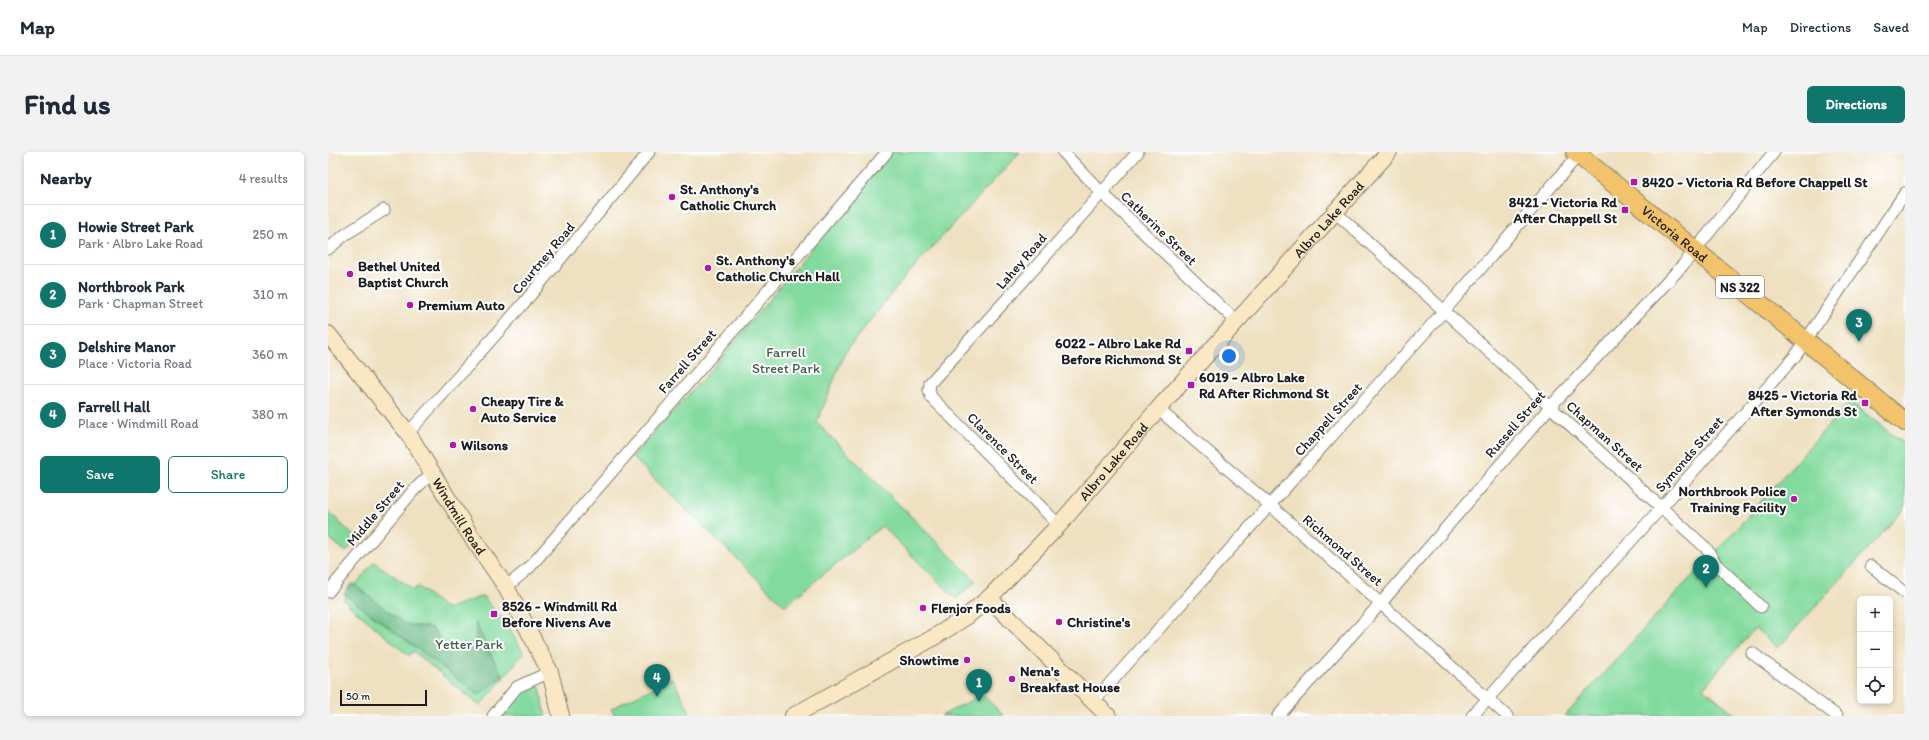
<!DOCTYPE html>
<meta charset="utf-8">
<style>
body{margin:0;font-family:Itim,sans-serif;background:#f2f2f3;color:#1f2937}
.controls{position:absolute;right:12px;bottom:12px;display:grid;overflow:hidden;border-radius:6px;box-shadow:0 2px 6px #0003}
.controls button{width:36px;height:36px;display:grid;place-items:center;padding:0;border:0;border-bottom:1px solid #e0e1e3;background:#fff;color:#1f2937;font:20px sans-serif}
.scale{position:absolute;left:12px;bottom:10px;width:87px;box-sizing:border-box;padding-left:4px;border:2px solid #1c1c1c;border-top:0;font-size:11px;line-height:14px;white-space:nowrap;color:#1c1c1c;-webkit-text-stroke:3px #fff;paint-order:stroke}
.you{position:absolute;left:901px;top:204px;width:14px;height:14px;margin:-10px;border:3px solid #fff;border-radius:50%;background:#1a73e8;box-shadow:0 0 0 6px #1a73e833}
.badge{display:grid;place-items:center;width:26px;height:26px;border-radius:50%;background:#0f766e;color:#fff;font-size:13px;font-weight:700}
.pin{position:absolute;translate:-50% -33px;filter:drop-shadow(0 1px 2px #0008)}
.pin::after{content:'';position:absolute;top:21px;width:14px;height:12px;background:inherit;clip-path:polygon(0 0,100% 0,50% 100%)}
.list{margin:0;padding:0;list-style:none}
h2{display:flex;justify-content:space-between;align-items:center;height:52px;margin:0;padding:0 16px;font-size:17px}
h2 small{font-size:13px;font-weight:400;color:#747a83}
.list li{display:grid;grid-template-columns:26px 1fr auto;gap:12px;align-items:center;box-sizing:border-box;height:60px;padding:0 16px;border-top:1px solid #e0e1e3}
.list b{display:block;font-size:15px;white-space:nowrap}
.list p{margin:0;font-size:13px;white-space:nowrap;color:#747a83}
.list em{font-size:13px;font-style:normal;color:#747a83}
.actions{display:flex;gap:8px;padding:12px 16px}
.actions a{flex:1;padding:9px 0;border:1px solid #0f766e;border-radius:6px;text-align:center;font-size:14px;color:#0f766e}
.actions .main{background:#0f766e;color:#fff}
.icon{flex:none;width:22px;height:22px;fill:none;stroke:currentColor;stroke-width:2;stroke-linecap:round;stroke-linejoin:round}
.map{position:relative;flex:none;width:1577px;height:564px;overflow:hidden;border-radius:6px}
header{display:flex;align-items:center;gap:24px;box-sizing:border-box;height:56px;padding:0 20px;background:#fff;border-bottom:1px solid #e0e1e3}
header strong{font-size:19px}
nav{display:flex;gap:22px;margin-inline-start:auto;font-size:14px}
.intro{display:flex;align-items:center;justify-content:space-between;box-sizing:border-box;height:96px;padding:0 24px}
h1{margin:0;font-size:28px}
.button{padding:10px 18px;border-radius:6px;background:#0f766e;color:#fff;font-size:14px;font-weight:700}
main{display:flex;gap:24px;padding:0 24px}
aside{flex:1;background:#fff;border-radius:6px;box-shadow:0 2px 6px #0003}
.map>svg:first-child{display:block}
</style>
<header>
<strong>Map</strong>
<nav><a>Map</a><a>Directions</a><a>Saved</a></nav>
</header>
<div class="intro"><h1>Find us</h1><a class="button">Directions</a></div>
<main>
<aside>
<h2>Nearby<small>4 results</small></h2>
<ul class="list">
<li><span class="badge">1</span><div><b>Howie Street Park</b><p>Park · Albro Lake Road</p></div><em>250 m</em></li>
<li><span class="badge">2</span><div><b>Northbrook Park</b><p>Park · Chapman Street</p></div><em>310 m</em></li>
<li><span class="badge">3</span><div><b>Delshire Manor</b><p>Place · Victoria Road</p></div><em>360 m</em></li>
<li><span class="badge">4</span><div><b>Farrell Hall</b><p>Place · Windmill Road</p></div><em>380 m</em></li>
</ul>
<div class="actions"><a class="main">Save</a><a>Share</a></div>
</aside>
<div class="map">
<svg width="1577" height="564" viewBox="0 0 1577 564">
<rect width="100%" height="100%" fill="#fff"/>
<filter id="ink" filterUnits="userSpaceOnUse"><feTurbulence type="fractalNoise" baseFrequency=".025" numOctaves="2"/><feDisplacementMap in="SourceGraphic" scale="8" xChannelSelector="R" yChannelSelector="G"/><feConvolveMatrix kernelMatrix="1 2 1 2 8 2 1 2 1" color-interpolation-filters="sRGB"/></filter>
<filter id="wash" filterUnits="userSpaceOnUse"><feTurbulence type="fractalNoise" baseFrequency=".012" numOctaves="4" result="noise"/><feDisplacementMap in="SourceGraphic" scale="16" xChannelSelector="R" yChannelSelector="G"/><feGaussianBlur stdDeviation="0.9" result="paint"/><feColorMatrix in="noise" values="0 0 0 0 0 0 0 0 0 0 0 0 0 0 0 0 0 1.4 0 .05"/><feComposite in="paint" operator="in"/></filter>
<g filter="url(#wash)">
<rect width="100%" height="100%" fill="#eee0c0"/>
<!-- green -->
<g fill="#83da9e" stroke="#507b5d">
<polygon points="563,0 692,0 578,124 517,200 489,271 648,429 628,447 554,374 457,454 304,305 388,212"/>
<polygon points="1522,249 1577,293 1577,356 1450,496 1427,476 1375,536 1409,564 1237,564 1361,427 1377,412"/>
<polygon points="0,359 29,387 18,400 0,385"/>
<polygon points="46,410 86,438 90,434 118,457 155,444 179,474 196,501 152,554 85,499 81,504 15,448"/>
<polygon points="344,526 362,560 355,564 287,564 283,557"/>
<polygon points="205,531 212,535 218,564 170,564 190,539"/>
<polygon points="654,542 676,564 613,564 649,545"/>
</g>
<!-- forest -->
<polygon fill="#6aba85" stroke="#436b50" points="24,431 77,472 104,476 118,494 148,494 148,471 160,498 175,524 151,543 16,442"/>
</g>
<g filter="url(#ink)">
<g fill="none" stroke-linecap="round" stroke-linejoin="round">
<!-- minor casing -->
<g stroke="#857e6e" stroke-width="13">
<g id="minor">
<polyline points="735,0 773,40 909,170"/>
<polyline points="1007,60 1378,396 1388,412 1433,455"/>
<polyline points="0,97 18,82 56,58"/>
<polyline points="830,257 943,354 1179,564"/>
<polyline points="80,281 195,152 321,0"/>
<polyline points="731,373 603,245 601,238 602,231 689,136 810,0"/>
<polyline points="1543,414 1577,441"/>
<polyline points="178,435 201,416 559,0"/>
<polyline points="0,440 86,338 103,322"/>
<polyline points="1424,501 1509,564"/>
<polyline points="766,549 1116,159 1253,0"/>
<polyline points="165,564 189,535 222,520"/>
<polyline points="950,564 1053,451 1222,255 1355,113 1446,0"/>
<polyline points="1144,564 1333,356 1468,203 1577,41"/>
</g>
</g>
<!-- secondary casing -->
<g stroke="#857e6e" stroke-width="18">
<g id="secondary">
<path id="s1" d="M0,182l80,99 59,97 39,57 44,85 11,44"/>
<polyline points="661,446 780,564"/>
<path id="s2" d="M465,564l138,-77 35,-22 23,-19 70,-73 99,-116 231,-257"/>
</g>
</g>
<!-- primary casing -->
<g stroke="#857e6e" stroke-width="20">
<g id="primary">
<path id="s3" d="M1247,0l330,270"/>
</g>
</g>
<!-- minor -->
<use href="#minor" stroke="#fff" stroke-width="11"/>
<!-- secondary -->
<use href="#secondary" stroke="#fae7c3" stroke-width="16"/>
<!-- primary -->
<use href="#primary" stroke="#f2c36a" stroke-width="18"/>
</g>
</g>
<!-- markers -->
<g fill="#b5179e" stroke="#fff" stroke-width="1.5">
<rect x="1302" y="26" width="8" height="8" rx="2"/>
<circle cx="344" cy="45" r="4"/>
<rect x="1293" y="54" width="8" height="8" rx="2"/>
<circle cx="380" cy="116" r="4"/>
<circle cx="22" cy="122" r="4"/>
<circle cx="82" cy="153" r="4"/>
<rect x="857" y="195" width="8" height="8" rx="2"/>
<rect x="859" y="229" width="8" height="8" rx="2"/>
<rect x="1533" y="247" width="8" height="8" rx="2"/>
<circle cx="145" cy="257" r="4"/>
<circle cx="125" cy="293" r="4"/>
<circle cx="1466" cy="347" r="4"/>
<circle cx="595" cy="456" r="4"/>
<rect x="162" y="458" width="8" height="8" rx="2"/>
<circle cx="731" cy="470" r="4"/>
<circle cx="639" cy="508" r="4"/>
<circle cx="684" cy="527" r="4"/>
</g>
<g text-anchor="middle" stroke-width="4" stroke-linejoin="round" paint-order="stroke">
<!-- shield labels -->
<rect fill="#fff" stroke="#606060" stroke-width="1" x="1388" y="124" width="48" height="22" rx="3"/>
<g font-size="13" font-weight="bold" fill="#1c1c1c">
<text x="1412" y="140">NS 322</text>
</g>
<!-- poi labels -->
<g font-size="14" font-weight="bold" fill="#1c1c1c" stroke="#fff" text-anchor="start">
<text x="1314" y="35">8420 - Victoria Rd Before Chappell St</text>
<text x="352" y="42">St. Anthony's<tspan x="352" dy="16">Catholic Church</tspan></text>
<text x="1289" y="55" text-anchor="end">8421 - Victoria Rd<tspan x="1289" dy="16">After Chappell St</tspan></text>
<text x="388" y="113">St. Anthony's<tspan x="388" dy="16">Catholic Church Hall</tspan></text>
<text x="30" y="119">Bethel United<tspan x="30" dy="16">Baptist Church</tspan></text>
<text x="90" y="158">Premium Auto</text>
<text x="853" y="196" text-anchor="end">6022 - Albro Lake Rd<tspan x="853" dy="16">Before Richmond St</tspan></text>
<text x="871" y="230">6019 - Albro Lake<tspan x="871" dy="16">Rd After Richmond St</tspan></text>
<text x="1529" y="248" text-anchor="end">8425 - Victoria Rd<tspan x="1529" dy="16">After Symonds St</tspan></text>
<text x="153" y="254">Cheapy Tire &amp;<tspan x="153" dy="16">Auto Service</tspan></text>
<text x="133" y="298">Wilsons</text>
<text x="1458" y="344" text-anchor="end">Northbrook Police<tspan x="1458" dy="16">Training Facility</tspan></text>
<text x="174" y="459">8526 - Windmill Rd<tspan x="174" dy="16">Before Nivens Ave</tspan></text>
<text x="603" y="461">Flenjor Foods</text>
<text x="739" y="475">Christine's</text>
<text x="631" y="513" text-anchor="end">Showtime</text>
<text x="692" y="524">Nena's<tspan x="692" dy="16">Breakfast House</tspan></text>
</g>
<!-- street labels -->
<g font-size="14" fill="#1c1c1c" stroke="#fff">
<text dy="5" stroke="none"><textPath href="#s2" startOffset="738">Albro Lake Road</textPath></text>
<text transform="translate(831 76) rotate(44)" y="5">Catherine Street</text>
<text dy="5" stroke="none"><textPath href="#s3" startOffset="129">Victoria Road</textPath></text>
<text transform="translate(215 106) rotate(-50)" y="5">Courtney Road</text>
<text transform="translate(693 109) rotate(-49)" y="5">Lahey Road</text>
<text transform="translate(359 209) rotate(-49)" y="5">Farrell Street</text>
<text transform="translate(1000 267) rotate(-48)" y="5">Chappell Street</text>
<text transform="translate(1187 272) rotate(-49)" y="5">Russell Street</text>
<text transform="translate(1277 284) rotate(42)" y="5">Chapman Street</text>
<text transform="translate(675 296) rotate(45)" y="5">Clarence Street</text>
<text transform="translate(1361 302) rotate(-49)" y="5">Symonds Street</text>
<text dy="5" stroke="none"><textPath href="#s2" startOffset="414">Albro Lake Road</textPath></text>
<text transform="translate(47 361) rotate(-50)" y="5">Middle Street</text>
<text dy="5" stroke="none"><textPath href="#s1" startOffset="225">Windmill Road</textPath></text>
<text transform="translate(1015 398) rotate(41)" y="5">Richmond Street</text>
</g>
<!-- park labels -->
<g font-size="14" fill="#405e4a" stroke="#fff">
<text x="458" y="205">Farrell<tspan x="458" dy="16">Street Park</tspan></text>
<text x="141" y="497">Yetter Park</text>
</g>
</g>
</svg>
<div class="controls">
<button>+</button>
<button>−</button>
<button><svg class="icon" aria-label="locate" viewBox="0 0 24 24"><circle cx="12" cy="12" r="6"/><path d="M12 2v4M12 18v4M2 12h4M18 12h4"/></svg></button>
</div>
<div class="scale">50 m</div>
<div class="you"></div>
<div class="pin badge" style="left:651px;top:550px">1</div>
<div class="pin badge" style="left:1378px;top:436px">2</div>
<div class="pin badge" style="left:1531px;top:190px">3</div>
<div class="pin badge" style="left:329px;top:545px">4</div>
</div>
</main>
